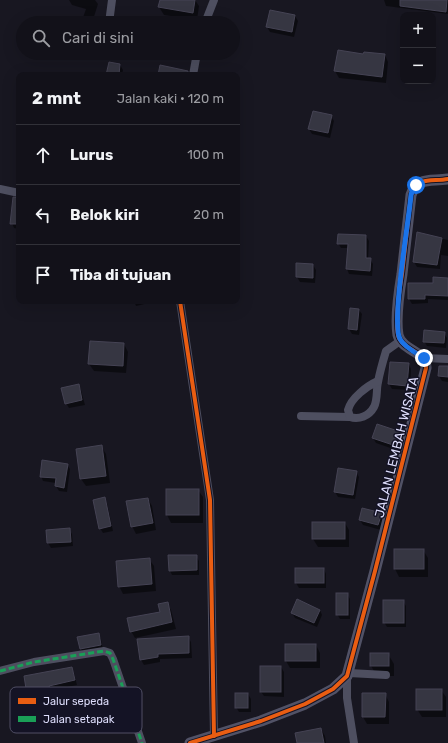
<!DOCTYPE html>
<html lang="id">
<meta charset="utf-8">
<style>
body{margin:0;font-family:Rubik,sans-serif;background:#1f1f26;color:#f1f3f6}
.controls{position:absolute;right:12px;top:12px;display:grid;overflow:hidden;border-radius:8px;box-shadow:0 4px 16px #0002}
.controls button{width:36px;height:36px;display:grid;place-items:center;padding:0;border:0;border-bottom:1px solid #313138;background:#121119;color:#f1f3f6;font:20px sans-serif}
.stop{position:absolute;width:12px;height:12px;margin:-9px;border:3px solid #1a73e8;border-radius:50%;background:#fff}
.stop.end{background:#1a73e8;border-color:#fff;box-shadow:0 1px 4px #0008}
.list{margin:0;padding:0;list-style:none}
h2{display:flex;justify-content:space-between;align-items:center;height:52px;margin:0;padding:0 16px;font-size:17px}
h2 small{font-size:13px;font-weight:400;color:#9c9da2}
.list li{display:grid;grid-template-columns:26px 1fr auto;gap:12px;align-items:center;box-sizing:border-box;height:60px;padding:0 16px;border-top:1px solid #313138}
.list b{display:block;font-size:15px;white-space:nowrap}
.list em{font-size:13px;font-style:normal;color:#9c9da2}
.icon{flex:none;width:22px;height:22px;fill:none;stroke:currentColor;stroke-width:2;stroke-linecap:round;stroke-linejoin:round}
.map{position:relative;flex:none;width:448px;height:743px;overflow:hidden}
.search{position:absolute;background:#121119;box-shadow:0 4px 16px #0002;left:16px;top:16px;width:224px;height:44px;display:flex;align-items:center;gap:10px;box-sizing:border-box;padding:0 14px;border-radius:22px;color:#9c9da2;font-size:15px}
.panel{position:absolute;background:#121119;box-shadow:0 4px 16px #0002;left:16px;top:72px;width:224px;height:232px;border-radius:8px}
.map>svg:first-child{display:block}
</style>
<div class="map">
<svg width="448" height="743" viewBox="0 0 448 743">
<rect width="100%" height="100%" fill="#181721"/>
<!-- shadow -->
<g fill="#0007">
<polygon points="69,0 95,0 98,4 92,23 81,23 86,9 72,5"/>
<polygon points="161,0 195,0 199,6 197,20 164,15 159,7"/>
<polygon points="384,0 448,0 448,14 386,6"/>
<polygon points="295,16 298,21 294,37 270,32 267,27"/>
<polygon points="364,55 385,55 388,62 386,83 339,78 335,71"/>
<polygon points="120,65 123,70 122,75 107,75"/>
<polygon points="331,116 334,121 330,138 312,134 309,129"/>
<polygon points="19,209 19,229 14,228 12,223"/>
<polygon points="418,233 448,240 448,256 441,255 440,269 417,267 414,262"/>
<polygon points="366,236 369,241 368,259 370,259 373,264 372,276 349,274 347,269 348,248 341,248 338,243"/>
<polygon points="313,265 316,270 315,283 300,282 297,277"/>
<polygon points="448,279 448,300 428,299 428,303 412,304 409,299 434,284"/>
<polygon points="134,301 149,301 149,303 136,306"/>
<polygon points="359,310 362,314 359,335 352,334 349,329"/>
<polygon points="444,333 447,338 446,348 427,346 424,341"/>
<polygon points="124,344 128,352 126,373 94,371 89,364"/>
<polygon points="409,364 411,369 410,390 392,389 389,384"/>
<polygon points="448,368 448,382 442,381 439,376"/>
<polygon points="79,386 81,390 85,405 69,408 66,403"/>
<polygon points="400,433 403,437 399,451 376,443 373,438"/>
<polygon points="101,446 106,454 110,483 86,486 81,479"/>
<polygon points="67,465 70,469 67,492 59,491 56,486 56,483 43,481 41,476"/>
<polygon points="356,472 359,477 355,499 338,497 335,492"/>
<polygon points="167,490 198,490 203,497 203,523 171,523 167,515"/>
<polygon points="104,499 107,503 113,531 103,533 100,528"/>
<polygon points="148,499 152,506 156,530 136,534 132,526"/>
<polygon points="381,514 384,519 381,530 363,525 360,520"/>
<polygon points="345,523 349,530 349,547 318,547 313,539"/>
<polygon points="69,529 72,534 73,546 51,548 48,543 47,531"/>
<polygon points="395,550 423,550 428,558 428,577 399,577 395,569"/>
<polygon points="196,556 199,561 199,575 172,575 170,571"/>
<polygon points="149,559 154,566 156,591 123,594 119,586"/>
<polygon points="324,569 326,574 326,588 299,588 296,583"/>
<polygon points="347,594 350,599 350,619 340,619 337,614"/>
<polygon points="403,601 406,606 406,627 387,627 384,622"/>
<polygon points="167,603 171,610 176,629 135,638 131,631 161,613"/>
<polygon points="320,610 322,615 317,627 295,618 292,613"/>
<polygon points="98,634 101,639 103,650 84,654 81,649 79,638"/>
<polygon points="188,637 191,642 192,658 160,659 160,662 144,665 141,660"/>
<polygon points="316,645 320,653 320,668 290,668 286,661"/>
<polygon points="388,654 394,664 394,676 377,676 371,666"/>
<polygon points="281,667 284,672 284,697 264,696 261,692"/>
<polygon points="71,668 74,673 77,685 52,690 53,696 31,700 28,695"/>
<polygon points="441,690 446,697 446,717 422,717 417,709"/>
<polygon points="248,694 251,699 251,712 239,712 236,707"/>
<polygon points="385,694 389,702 389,724 367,724 363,717"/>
<polygon points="321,729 325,736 326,743 298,743"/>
</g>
<!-- building -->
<g fill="#363642" stroke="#454354">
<polygon points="160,0 195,0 193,13 158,7"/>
<polygon points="400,0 447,0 446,12 400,6"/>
<polygon points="270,10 295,15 292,32 266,27"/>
<polygon points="338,50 363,54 364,52 385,54 382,77 334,71"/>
<polygon points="109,62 120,64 119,75 106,75"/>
<polygon points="160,65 188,71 188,75 158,75"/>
<polygon points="313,111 332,115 328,133 308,129"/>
<polygon points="13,197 19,198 19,224 10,224"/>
<polygon points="417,232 442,238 437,265 413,262"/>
<polygon points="338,234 366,235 366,258 371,258 370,271 346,269 348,244 337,244"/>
<polygon points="296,263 313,264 313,278 296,277"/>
<polygon points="433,277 448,278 448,296 425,295 425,299 408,299 408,283 433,283"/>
<polygon points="350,308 359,309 357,330 348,329"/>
<polygon points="424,330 445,332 444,343 423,342"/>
<polygon points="90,341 124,343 123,366 88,364"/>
<polygon points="390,362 409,363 407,386 388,384"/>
<polygon points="439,366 448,366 448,377 438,376"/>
<polygon points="79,384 82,400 65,404 61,388"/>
<polygon points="377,424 401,432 396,446 372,438"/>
<polygon points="102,445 106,476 80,479 76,449"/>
<polygon points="42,460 68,464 64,488 55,486 56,478 40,477"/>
<polygon points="338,468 357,471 353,495 334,492"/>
<rect x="166" y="489" width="33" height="26"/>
<polygon points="105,497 111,526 99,529 93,500"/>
<polygon points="148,498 153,523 131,527 126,501"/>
<polygon points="362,508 382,513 378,525 359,520"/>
<rect x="312" y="522" width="33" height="17"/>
<polygon points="70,528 71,542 47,543 46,530"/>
<rect x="394" y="549" width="30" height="20"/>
<polygon points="168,555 197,555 197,570 169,571"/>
<polygon points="150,558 152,584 118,587 116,561"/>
<rect x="295" y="568" width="29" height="15"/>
<rect x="336" y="593" width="12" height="22"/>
<polygon points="297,599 320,610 314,623 291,613"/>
<rect x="383" y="600" width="21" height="23"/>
<polygon points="168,602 172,622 130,632 127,618 160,612 158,604"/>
<polygon points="99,633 101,645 80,649 77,637"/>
<polygon points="189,636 189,653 158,654 158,657 140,660 137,639"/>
<rect x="285" y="644" width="31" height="17"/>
<rect x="370" y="653" width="19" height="13"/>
<rect x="260" y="666" width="21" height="26"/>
<polygon points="72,667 75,680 49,686 51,691 27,695 24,676"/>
<rect x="416" y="689" width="26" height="21"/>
<rect x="235" y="693" width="13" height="15"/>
<polygon points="362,693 386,693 385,717 362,717"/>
<polygon points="321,728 324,743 297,743 295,733"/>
</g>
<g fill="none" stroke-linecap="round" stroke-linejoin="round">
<!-- street -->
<g stroke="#4e4f60" stroke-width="8">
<polyline points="109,23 112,0"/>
<polyline points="205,23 214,0"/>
<polyline points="193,75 197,53"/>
<polyline points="0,189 19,193"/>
<polyline points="180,301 210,500 214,736"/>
<polyline points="424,358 448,359"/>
<path d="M301,416l49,1c9,3 19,-1 24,-10 4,-8 2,-17 4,-25 2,-11 5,-21 8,-31l14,-10"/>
<path d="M350,417l-2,-7c3,-12 19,-24 30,-29"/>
<polyline points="0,671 34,662 104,651 110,653 113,659 142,743"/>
<polyline points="349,673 386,675"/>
<polyline points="347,676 347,698 354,743"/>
</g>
<!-- secondary -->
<path stroke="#515266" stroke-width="11" d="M190,743l71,-22 44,-17 28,-15 14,-13 28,-105 51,-203c1,-17 -24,-17 -28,-33 -3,-18 1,-43 4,-61 3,-26 6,-52 9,-79 6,-19 21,-13 37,-16"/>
<!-- quiet -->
<polyline stroke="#1a9f57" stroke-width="3" stroke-dasharray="6 3" stroke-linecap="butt" points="0,671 34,662 104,651 110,653 113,659 142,743"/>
<!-- cycleway casing -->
<g stroke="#141325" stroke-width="6">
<g id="cycleway">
<polyline points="180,301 210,500 214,736"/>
<path d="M190,743l71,-22 44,-17 28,-15 14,-13 28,-105 51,-203c1,-17 -24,-17 -28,-33 -3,-18 1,-43 4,-61 3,-26 6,-52 9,-79 6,-19 21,-13 37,-16"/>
</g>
</g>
<!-- cycleway -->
<use href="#cycleway" stroke="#e95d12" stroke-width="4"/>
</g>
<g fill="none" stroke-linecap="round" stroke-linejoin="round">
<!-- route -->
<path stroke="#1a73e8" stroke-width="5" d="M416,185l-3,3 -2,7c-2,25 -20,128 -11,144 4,8 16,14 24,19"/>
</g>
<g text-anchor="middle" stroke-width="3" stroke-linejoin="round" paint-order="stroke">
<!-- street labels -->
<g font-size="13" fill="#dcdcfa" stroke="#141325">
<text transform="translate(396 447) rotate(-76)" y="5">JALAN LEMBAH WISATA</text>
</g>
</g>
<!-- legend -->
<rect x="10" y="687" width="132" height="46" rx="6" fill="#141325" stroke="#504f65" stroke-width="1"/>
<rect x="18" y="698" width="18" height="6" fill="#e95d12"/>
<rect x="18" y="716" width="18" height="6" fill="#1a9f57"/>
<g font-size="11" fill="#dcdcfa">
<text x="43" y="705">Jalur sepeda</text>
<text x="43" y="723">Jalan setapak</text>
</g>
</svg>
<div class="controls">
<button>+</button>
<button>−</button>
</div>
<div class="stop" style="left:416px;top:185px"></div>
<div class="stop end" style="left:424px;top:358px"></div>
<div class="search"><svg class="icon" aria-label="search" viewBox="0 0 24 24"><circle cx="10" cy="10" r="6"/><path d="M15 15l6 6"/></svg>Cari di sini</div>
<section class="panel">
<h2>2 mnt<small>Jalan kaki · 120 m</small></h2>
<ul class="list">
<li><svg class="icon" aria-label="ahead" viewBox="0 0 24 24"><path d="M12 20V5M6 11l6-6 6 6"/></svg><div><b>Lurus</b></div><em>100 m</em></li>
<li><svg class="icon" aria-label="left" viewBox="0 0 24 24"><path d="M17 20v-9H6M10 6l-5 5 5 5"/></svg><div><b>Belok kiri</b></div><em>20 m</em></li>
<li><svg class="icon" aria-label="arrive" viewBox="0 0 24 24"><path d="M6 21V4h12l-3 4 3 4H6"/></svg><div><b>Tiba di tujuan</b></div></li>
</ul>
</section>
</div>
